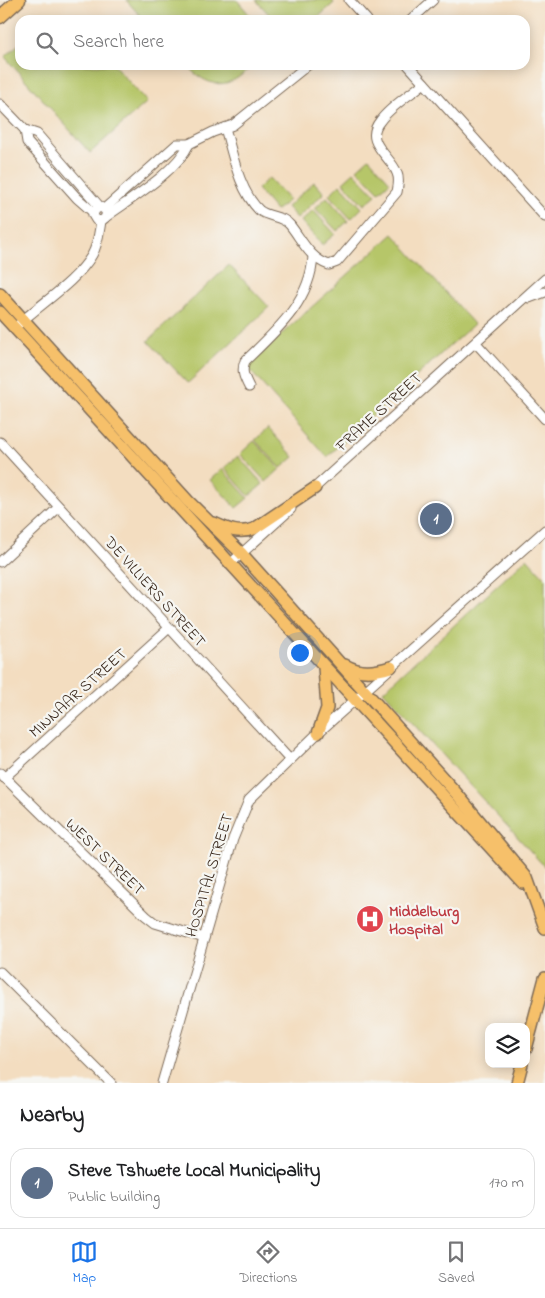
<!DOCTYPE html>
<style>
body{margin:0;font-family:"Indie Flower",sans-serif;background:#f6f6f6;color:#202124}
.controls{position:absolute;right:15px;bottom:15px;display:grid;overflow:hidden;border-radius:10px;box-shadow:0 2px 12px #0003}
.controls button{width:45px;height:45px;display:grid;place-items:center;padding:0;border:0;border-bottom:1px solid #e0e0e0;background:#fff;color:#202124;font:25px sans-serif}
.you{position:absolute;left:299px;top:652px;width:18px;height:18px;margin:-12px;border:4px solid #fff;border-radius:50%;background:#1a73e8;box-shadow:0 0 0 8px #1a73e833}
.badge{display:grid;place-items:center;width:32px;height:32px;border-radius:50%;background:#1a73e8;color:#fff;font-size:16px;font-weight:700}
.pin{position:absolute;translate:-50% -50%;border:2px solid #fff;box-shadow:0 1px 5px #0006}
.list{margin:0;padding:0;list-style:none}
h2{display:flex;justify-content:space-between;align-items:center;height:65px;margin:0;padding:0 20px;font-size:21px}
h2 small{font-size:16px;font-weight:400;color:#757577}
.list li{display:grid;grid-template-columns:32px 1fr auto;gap:15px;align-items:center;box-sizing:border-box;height:70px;margin:0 10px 10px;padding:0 10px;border:1px solid #e0e0e0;border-radius:15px}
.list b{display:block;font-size:19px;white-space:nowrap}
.list p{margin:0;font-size:16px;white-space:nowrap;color:#757577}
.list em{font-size:16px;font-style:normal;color:#757577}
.icon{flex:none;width:28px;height:28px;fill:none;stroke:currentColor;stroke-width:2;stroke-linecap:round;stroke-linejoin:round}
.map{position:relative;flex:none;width:545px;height:1083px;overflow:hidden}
.search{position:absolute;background:#fff;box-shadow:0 2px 12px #0003;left:15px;right:15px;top:15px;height:55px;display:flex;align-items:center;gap:12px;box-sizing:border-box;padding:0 18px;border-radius:15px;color:#757577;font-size:19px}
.sheet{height:145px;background:#fff}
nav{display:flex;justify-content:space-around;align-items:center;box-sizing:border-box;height:70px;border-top:1px solid #e0e0e0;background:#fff;font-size:14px;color:#757577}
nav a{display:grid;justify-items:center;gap:2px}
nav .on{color:#1a73e8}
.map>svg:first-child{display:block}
</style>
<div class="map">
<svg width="545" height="1083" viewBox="0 0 545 1083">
<rect width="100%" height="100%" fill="#f6f6f2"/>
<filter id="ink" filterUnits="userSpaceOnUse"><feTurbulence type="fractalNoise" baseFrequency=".02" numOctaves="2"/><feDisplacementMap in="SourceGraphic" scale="10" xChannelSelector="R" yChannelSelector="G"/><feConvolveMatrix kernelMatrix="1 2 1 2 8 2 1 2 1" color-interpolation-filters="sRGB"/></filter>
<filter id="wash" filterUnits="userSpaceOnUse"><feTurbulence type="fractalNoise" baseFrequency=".0096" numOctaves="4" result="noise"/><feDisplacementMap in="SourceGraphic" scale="20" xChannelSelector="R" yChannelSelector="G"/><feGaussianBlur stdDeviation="1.12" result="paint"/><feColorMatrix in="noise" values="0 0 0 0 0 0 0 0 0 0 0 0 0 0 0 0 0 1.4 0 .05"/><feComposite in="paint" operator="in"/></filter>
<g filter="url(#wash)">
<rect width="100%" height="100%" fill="#f3ddc0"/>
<!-- green -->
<g fill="#b6c669" stroke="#787844">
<polygon points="126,0 237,0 254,20 144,20"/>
<polygon points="256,0 332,0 334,3 315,20 274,20"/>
<polygon points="20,43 20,65 114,65 147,102 90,153 5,57"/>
<path d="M186,65h66c-23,26 -43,24 -66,0z"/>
<polygon points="369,158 390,182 379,192 357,169"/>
<polygon points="354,172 376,195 364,205 343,182"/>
<polygon points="269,178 289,200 276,211 257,189"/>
<polygon points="314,182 324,193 297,218 287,207"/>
<polygon points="340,184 362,208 351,219 329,195"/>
<polygon points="327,197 348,221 337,231 315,208"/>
<polygon points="313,210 335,234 322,245 301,221"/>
<polygon points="393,234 474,324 327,457 246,366"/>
<polygon points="229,265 269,307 188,383 148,341"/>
<polygon points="268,428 294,457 281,468 255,440"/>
<polygon points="254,441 280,469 266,482 240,454"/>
<polygon points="238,456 263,484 249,496 224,468"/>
<polygon points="222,469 248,498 236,508 210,480"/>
<polygon points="527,558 545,578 545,867 383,691"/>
</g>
</g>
<g filter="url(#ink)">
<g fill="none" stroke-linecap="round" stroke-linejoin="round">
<!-- minor casing -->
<g stroke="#7b6957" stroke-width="11">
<g id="minor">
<polyline points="349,0 367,20"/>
<polyline points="411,20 433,0"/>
<polyline points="408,65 545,217"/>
<polyline points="0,104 25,130 37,134 100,207"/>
<path d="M225,128c8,27 14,62 34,82 10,8 23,5 31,15 12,15 19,33 39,40l8,-3 60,-70c1,-6 3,-12 0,-19 -7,-18 -34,-31 -17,-52 11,-15 30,-26 44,-38"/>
<polyline points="25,130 27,142 77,198 93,212"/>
<polyline points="104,209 107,213 105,218 101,221 96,220 93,215 95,210 100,207 104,209 177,144 189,144 213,132 233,125 308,65"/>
<path d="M107,216c25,-18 69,-44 82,-72"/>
<polyline points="529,298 545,292"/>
<path d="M20,323c23,-21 56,-41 72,-68 6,-10 7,-22 9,-34"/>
<polyline points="476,343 545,419"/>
<path d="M249,387c-5,-10 -8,-16 -4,-26 30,-29 66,-60 68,-105"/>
<polyline points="0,442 290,760"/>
<polyline points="310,492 545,279"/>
<polyline points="0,562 59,507"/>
<polyline points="230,564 291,509"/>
<polyline points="0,773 146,916 155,923 204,938"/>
<polyline points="4,778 169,628"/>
<polyline points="0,972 111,1083"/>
<polyline points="162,1083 233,839 249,800 318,733 545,530"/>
</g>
</g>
<!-- major casing -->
<g stroke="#7b6957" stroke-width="14">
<g id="major">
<polyline points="0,294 188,501 241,553 457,794 527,878 545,928"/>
<polyline points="0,312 523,883"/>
<path d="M214,523c15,7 25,11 40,6l61,-41"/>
<path d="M345,665c16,9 29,7 46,2"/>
<polyline points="318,733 327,708 324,667"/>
<polyline points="526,1049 545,978"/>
<polyline points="517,1083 522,1064"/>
</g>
</g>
<!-- highway casing -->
<g stroke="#7b6957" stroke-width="15">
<polyline id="highway" points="0,17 19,0"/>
</g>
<!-- minor -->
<use href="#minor" stroke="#fff" stroke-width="9"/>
<!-- major -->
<use href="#major" stroke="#f6c06b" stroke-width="11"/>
<!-- highway -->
<use href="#highway" stroke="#f6c06b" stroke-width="12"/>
</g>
</g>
<!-- icons -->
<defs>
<g id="hospital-disc" transform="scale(1.4375)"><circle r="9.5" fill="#e0444e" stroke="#f6f6f2"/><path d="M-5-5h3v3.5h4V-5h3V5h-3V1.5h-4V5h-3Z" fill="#fff"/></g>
</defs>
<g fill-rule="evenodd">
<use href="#hospital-disc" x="370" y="919"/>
</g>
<g text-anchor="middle" stroke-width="4.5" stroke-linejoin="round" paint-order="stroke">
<!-- street labels -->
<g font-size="16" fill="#3b2a1e" stroke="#f6f6f2">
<text transform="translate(378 411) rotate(-42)" y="6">FRAME STREET</text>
<text transform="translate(156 591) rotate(48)" y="6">DE VILLIERS STREET</text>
<text transform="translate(77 692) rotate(-42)" y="6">MINNAAR STREET</text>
<text transform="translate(106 856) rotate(44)" y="6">WEST STREET</text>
<text transform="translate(208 875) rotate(-73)" y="6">HOSPITAL STREET</text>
</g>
<!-- health labels -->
<g font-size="16" font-weight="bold" fill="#be3a42" stroke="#f6f6f2" text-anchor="start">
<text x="389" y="916">Middelburg<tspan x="389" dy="18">Hospital</tspan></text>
</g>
</g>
</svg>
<div class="controls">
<button><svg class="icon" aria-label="layers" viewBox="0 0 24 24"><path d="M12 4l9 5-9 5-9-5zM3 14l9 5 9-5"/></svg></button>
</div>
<div class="you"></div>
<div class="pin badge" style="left:436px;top:519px;background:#5c6f8a">1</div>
<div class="search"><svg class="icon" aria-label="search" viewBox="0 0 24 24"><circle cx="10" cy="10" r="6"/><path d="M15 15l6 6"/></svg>Search here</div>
</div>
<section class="sheet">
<h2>Nearby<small></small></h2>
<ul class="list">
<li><span class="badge" style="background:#5c6f8a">1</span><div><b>Steve Tshwete Local Municipality</b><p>Public building</p></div><em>170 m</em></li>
</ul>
</section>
<nav>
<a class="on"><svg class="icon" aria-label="map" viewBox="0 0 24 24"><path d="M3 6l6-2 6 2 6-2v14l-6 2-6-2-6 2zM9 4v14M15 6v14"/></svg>Map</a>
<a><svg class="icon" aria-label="directions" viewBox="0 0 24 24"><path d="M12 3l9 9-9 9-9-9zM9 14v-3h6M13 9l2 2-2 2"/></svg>Directions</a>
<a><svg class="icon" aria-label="saved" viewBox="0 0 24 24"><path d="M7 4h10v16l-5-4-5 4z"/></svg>Saved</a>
</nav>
